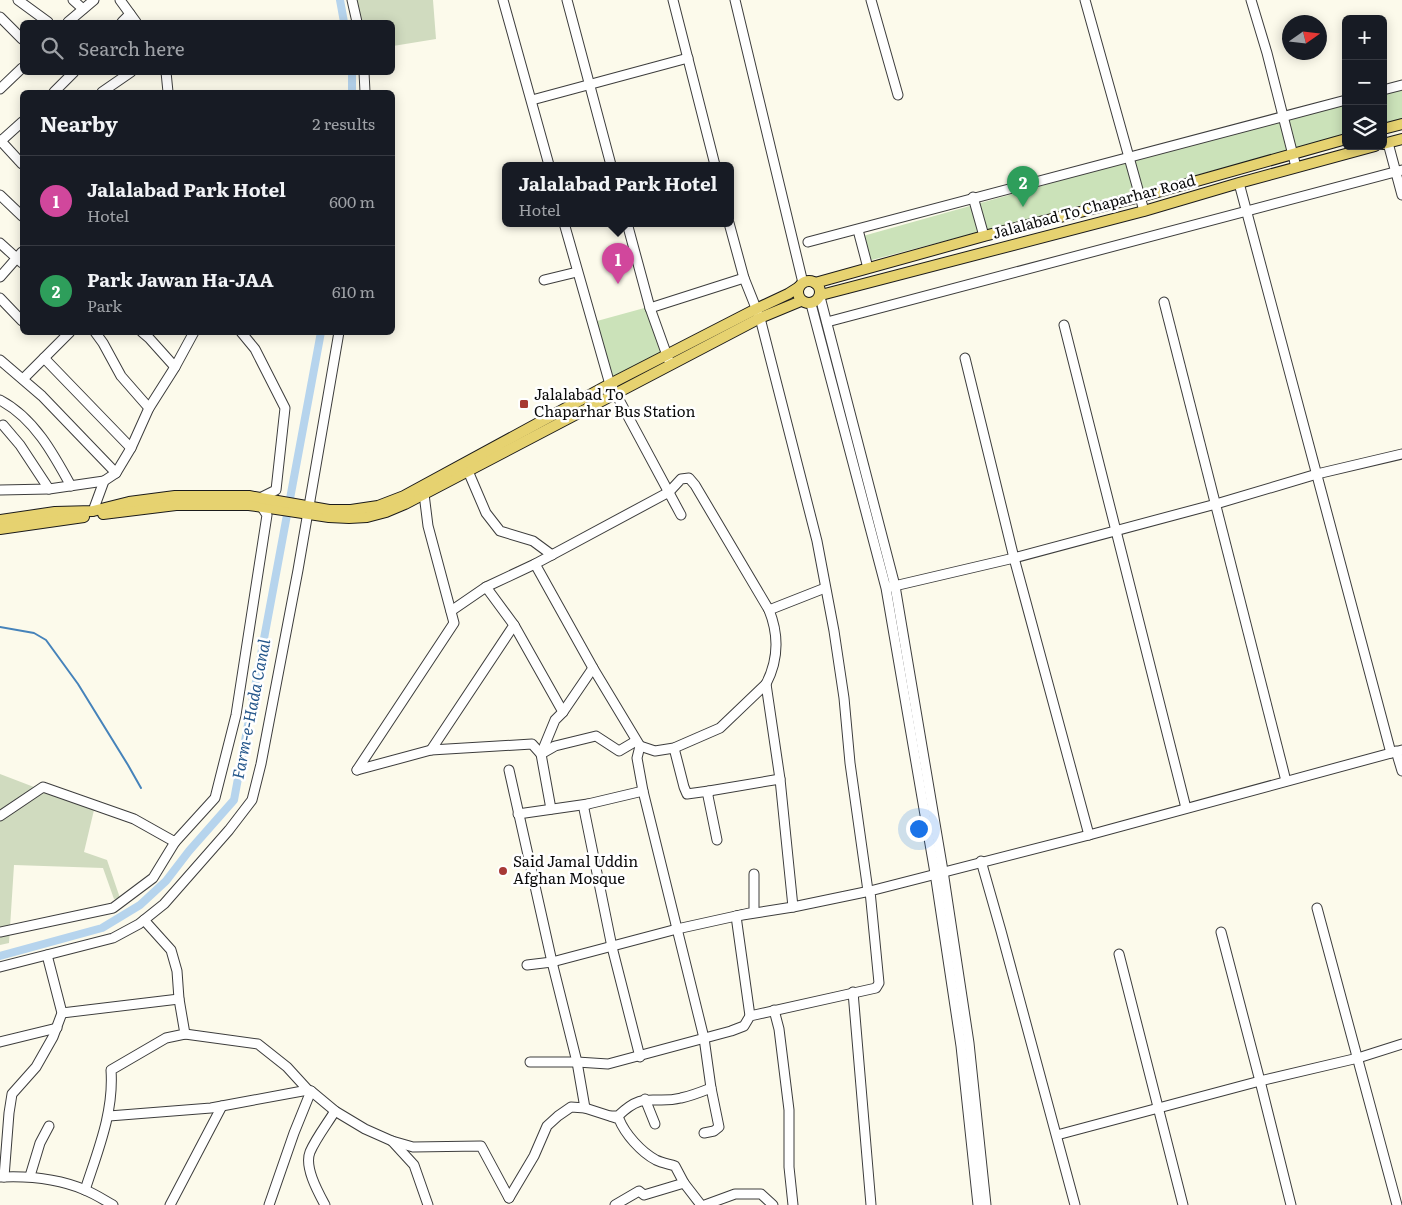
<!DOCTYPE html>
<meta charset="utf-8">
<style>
body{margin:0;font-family:Literata,serif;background:#20242c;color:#f1f3f6}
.controls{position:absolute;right:15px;top:15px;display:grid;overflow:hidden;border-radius:8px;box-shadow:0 2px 12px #0003}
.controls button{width:45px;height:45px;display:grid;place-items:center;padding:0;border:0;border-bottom:1px solid #363941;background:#171b24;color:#f1f3f6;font:25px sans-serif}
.compass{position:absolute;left:1282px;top:15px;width:45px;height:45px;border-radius:50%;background:#171b24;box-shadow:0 2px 12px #0003;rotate:76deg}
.you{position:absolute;left:918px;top:828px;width:18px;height:18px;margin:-12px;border:4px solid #fff;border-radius:50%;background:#1a73e8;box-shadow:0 0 0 8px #1a73e833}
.badge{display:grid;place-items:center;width:32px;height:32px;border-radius:50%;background:#8c9099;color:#fff;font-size:16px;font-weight:700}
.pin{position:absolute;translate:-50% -41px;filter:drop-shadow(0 1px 2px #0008)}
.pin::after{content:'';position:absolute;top:26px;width:18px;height:15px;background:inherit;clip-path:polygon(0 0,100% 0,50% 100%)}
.popup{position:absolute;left:502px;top:162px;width:232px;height:65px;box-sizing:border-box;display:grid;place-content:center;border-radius:8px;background:#171b24;filter:drop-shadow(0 1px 4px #0005);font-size:16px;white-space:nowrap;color:#9ea1a6}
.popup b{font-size:19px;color:#f1f3f6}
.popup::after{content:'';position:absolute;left:50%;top:100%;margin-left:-10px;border:10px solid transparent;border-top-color:#171b24}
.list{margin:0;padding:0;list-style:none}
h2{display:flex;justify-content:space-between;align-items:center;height:65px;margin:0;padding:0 20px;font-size:21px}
h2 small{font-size:16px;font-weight:400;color:#9ea1a6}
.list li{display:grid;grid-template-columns:32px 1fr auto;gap:15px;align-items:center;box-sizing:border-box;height:90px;padding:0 20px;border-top:1px solid #363941}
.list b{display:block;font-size:19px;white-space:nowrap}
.list p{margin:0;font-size:16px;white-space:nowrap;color:#9ea1a6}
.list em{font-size:16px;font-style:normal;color:#9ea1a6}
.icon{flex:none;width:28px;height:28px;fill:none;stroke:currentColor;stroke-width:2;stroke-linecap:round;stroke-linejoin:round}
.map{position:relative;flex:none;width:1402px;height:1205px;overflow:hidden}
.search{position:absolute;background:#171b24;box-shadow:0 2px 12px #0003;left:20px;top:20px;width:375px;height:55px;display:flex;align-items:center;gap:12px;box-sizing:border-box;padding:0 18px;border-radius:8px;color:#9ea1a6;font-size:19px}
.panel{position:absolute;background:#171b24;box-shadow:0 2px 12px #0003;left:20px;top:90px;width:375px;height:245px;border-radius:8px}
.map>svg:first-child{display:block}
</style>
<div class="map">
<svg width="1402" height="1205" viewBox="0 0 1402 1205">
<rect width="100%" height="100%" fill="#fcfaeb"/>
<!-- green -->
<g fill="#cbe2b9">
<polygon points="1402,90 1402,121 1383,126 1383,94"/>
<polygon points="1346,104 1346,136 868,261 863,236 1176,148"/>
<polygon points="648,307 661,355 612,378 597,321"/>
</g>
<!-- cemetery -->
<g fill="#d0dbbf">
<polygon points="354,0 433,0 436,39 393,46 392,22 359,22"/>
<polygon points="0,774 94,810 84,852 107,860 120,898 114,899 103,868 14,865 9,943 0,945"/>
</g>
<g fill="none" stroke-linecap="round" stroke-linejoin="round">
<!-- stream -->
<polyline stroke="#4683ba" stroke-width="2" points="0,627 34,633 46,640 78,684 128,765 141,788"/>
<!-- canal -->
<g stroke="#b6d4ed" stroke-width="8">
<polyline points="340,0 344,22"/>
<polyline points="352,92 352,72"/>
<polyline points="0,956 102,928 140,905 166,881 189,851 234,800 321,332"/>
</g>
<!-- minor casing -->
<g stroke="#3d3d3d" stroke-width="11">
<g id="minor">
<polyline points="18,0 48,22"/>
<polyline points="73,0 83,9"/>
<polyline points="120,0 136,22"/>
<polyline points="352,0 357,22"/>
<polyline points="503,0 549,165"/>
<polyline points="567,0 611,165"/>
<polyline points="673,0 715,165"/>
<polyline points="735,0 803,283"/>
<polyline points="871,0 898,95"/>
<polyline points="1085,0 1144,211"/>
<polyline points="1251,0 1267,53 1296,167"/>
<polyline points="0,17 22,39"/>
<polyline points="68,22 94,0"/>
<polyline points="122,22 130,14"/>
<polyline points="166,72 168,92"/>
<polyline points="364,72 365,92"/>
<polyline points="0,89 22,68"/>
<polyline points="1383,90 1402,85"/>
<polyline points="54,92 74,72"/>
<polyline points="102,92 131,72"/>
<polyline points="532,100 688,58"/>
<polyline points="0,140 22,164"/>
<polyline points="1,141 22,122"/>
<polyline points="1388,143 1402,195"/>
<polyline points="1239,183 1391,753"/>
<polyline points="0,195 22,216"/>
<polyline points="973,197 984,236"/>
<polyline points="564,223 609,381 681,515"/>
<polyline points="627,223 650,308 669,361"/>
<polyline points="729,223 744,278 760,318 817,541 834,631 844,698 850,763 868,891"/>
<polyline points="858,230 868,268"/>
<polyline points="808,242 1346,100"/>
<polyline points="0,243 22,263"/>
<polyline points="0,277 22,252"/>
<polyline points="544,280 577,272"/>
<polyline points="820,297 895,586 943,871 969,1043 986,1205"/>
<polyline points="0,298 22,321"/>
<polyline points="1164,302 1286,781"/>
<polyline points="811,304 886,588 935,873 961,1046 978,1205"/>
<polyline points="650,308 744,278"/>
<polyline points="827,322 1402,170"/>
<polyline points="1064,325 1186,808"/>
<polyline points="95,332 103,343 121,376 149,408"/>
<polyline points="142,332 149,338 175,367"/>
<polyline points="44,358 131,448"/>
<polyline points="965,358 1014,558 1089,835"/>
<polyline points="0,360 42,396 116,473"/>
<polyline points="23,379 70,332"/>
<path d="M0,400c34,18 53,53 71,86"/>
<polyline points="3,425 20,445 49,489"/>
<polyline points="468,471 486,513 500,531 533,541 552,555"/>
<polyline points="0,490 49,489 104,481"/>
<polyline points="93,511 104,481 116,473 131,448 149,408 175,367 194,332"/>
<polyline points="890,587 1014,558 1216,504 1317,474 1402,454"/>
<polyline points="769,610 825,588"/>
<polyline points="451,611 486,587 535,564"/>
<polyline points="514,625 563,712"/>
<polyline points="640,746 655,751 674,748 720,728 766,684 780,779 793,907"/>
<polyline points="674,748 684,787 687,794 709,791 708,796 717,840"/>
<polyline points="431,750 514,625 486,587"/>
<polyline points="1396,751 1402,771"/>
<polyline points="357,770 454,623 428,526 424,494"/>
<polyline points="357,770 431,750 532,744 541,754 555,746 596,736 619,751 636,741"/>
<polyline points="509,770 552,962 577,1062 585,1108"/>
<polyline points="709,791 780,779"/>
<polyline points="551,809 541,754 555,720 563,712 593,668"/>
<polyline points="518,814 588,804"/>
<polyline points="0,816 43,787 134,819 175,842 215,798 236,715 267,515 261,506 262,497 276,490 285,408 255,349 241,332"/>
<polyline points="981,861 1001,931 1075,1205"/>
<polyline points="1317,908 1397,1205"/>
<polyline points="0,932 113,908 153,878 175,842"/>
<polyline points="1221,932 1260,1081 1291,1205"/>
<polyline points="1119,954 1183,1205"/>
<polyline points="527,965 552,962 677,929 736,916 793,907 870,891"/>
<polyline points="0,967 113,938 139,924 164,904 229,830 252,800 261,764 298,570 339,332"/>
<polyline points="853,992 871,1205"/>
<polyline points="774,1010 779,1029 789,1110 789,1167 793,1205"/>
<polyline points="62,1013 179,999"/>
<polyline points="750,1016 736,916 754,912 754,874"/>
<polyline points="185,1034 258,1044 287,1067 308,1090 311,1091 335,1111 365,1129 392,1141 414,1165 428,1205"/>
<polyline points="0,1042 57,1028"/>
<polyline points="640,1057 612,947 584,809 584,806 588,804 643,791"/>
<polyline points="530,1062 577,1062 608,1064 731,1031 744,1026 750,1016 876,988 879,983 870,891 1089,835 1402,750"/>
<polyline points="645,1099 655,1124"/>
<polyline points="109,1116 211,1108 308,1090"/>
<path d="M611,1116h7c27,-26 34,-11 63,-18 10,-2 20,-6 30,-10"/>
<path d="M704,1133l10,-2 5,-4 -8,-39 -7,-50 -61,-247 -6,-33 3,-12 -47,-78 -58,-104 134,-72 12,-13 8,-1 6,7 74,125c10,25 10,49 -3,74"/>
<polyline points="1057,1135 1260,1081 1358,1058 1402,1044"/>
<polyline points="392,1141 413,1147 481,1146 509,1198"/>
<polyline points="30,1176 40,1143 49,1126"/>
<polyline points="0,1177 4,1177 9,1113 12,1094 36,1067 53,1037 62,1013 47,955"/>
<path d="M4,1177c29,-1 55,2 81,13 10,4 19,10 28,15"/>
<path d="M85,1190c13,-40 29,-78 26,-120l55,-32 19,-4 -6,-35 -2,-28 -6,-21 -27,-30"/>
<path d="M509,1198l25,-42 13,-30 11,-10 13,-9 14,1 34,11c6,15 22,33 37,41 6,3 13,4 19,6l9,17 17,22"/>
<polyline points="170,1205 222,1106"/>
<polyline points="269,1205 294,1133 311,1091"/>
<path d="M325,1205c-7,-13 -21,-38 -15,-53 6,-14 17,-28 25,-41"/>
<polyline points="615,1205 639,1191 644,1195 684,1183"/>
<polyline points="705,1205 735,1194 761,1194 773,1205"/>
</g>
</g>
<!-- major casing -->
<g stroke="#1b1b1b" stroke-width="12">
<g id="major">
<polyline points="1383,129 1402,124"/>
<polyline points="1383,144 1402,139"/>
<circle cx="809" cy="292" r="11"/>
<polyline points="815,283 984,236 1140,197 1346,139"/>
<polyline points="821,295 1144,211 1239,183 1375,146"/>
<polyline points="103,514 176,505 249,505 329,517 349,518 367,517 386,512 405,504 760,318 801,301"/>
<polyline points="0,520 55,512 93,511 129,502 175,496 249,496 329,510 351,510 378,506 404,496 610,384 756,309 788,294 799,287"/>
<polyline points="0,529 84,517"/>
</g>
</g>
<!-- minor -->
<use href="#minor" stroke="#fff" stroke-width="9"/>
<!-- major -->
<use href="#major" stroke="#e6d270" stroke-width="10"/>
</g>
<!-- markers -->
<g fill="#a73935" stroke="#fff" stroke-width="2">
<rect x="519" y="399" width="10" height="10" rx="2.5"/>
<circle cx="503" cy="871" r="5"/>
</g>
<g text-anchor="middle" stroke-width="5" stroke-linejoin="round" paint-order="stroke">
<!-- street labels -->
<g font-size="15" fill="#0a0a0a" stroke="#fff">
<text transform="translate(1094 207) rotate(-15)" y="5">Jalalabad To Chaparhar Road</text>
</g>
<!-- poi labels -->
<g font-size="15" fill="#0a0a0a" stroke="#fff" text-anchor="start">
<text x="534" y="400">Jalalabad To<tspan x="534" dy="17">Chaparhar Bus Station</tspan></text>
<text x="513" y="867">Said Jamal Uddin<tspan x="513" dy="17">Afghan Mosque</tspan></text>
</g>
<!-- water labels -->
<g font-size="16" font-style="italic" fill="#25578b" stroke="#fff">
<text transform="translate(251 709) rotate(-79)" y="6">Farm-e-Hada Canal</text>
</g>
</g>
</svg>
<div class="controls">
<button>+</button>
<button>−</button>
<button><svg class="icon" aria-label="layers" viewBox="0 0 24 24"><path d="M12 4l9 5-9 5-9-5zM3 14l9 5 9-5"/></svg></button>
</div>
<svg class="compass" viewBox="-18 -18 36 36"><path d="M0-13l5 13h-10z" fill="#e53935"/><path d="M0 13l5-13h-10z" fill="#9ea1a6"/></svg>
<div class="you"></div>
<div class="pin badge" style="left:618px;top:284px;background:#d1479c">1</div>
<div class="popup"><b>Jalalabad Park Hotel</b>Hotel</div>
<div class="pin badge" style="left:1023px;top:207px;background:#2e9e5b">2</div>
<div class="search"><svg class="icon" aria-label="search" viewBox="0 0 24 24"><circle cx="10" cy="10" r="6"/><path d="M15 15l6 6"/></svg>Search here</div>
<section class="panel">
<h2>Nearby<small>2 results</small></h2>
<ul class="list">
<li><span class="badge" style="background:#d1479c">1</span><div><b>Jalalabad Park Hotel</b><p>Hotel</p></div><em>600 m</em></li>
<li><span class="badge" style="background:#2e9e5b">2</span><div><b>Park Jawan Ha-JAA</b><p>Park</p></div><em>610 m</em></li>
</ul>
</section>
</div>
